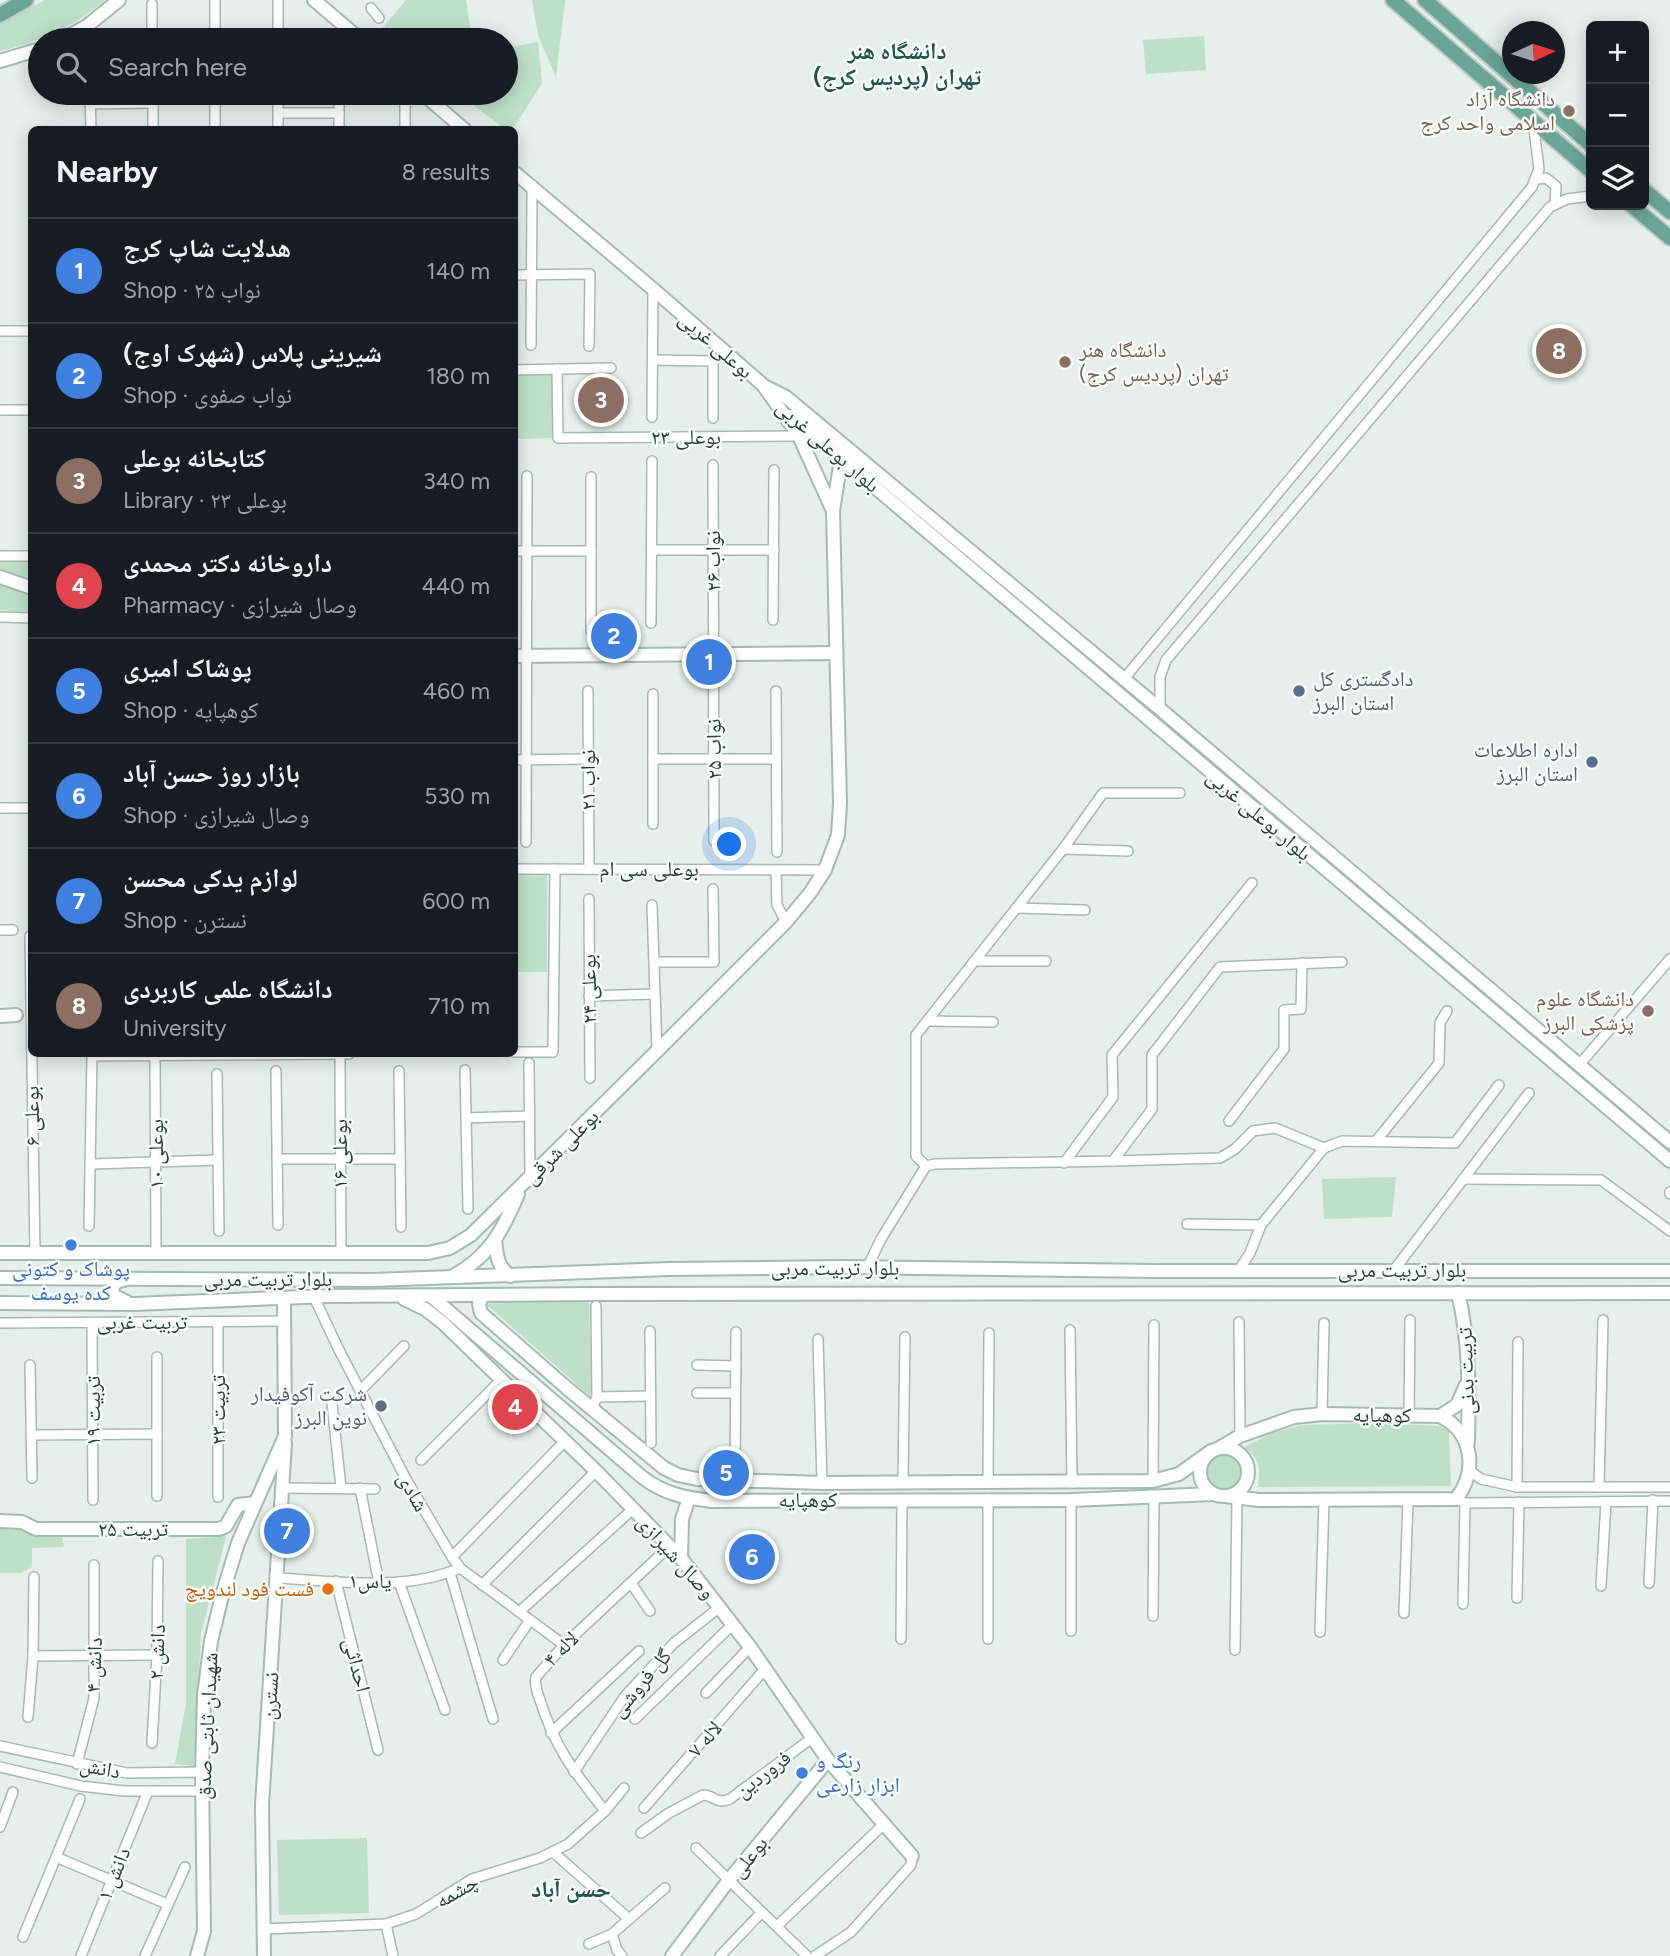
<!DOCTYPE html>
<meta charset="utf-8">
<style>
body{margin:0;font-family:Figtree,"Noto Naskh Arabic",sans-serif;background:#20242c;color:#f1f3f6}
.controls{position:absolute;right:21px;top:21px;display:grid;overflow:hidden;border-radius:10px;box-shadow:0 4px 18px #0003}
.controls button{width:63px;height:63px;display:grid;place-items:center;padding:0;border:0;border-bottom:2px solid #363941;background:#171b24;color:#f1f3f6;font:35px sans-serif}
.compass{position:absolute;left:1502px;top:21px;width:63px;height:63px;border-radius:50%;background:#171b24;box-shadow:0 4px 18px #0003;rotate:86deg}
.you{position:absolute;left:730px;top:845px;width:24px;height:24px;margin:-18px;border:5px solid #fff;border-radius:50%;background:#1a73e8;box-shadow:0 0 0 10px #1a73e833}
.badge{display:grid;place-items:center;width:46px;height:46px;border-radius:50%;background:#f4845f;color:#fff;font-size:23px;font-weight:700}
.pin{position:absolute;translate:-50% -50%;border:4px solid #fff;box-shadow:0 2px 7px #0006}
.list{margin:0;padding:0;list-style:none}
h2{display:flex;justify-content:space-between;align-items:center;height:91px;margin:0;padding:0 28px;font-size:30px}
h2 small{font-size:23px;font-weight:400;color:#9ea1a6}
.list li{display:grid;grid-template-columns:46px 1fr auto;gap:21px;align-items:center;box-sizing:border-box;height:105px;padding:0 28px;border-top:2px solid #363941}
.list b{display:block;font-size:26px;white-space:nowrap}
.list p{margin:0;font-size:23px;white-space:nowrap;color:#9ea1a6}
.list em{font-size:23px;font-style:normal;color:#9ea1a6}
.icon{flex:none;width:38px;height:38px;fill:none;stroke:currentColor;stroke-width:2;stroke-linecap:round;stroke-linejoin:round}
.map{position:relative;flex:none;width:1670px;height:1956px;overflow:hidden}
.search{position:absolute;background:#171b24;box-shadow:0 4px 18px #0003;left:28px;top:28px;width:490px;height:77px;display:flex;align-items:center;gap:18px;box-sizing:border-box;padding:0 24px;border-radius:38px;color:#9ea1a6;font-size:26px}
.panel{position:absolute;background:#171b24;box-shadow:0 4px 18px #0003;left:28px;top:126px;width:490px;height:931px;border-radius:10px}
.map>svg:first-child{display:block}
</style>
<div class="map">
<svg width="1670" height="1956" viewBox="0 0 1670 1956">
<rect width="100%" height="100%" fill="#e6efeb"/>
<!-- green -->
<g fill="#bfe0c8">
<path d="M45,0h60c-29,26 -68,43 -105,51v-27z"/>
<polygon points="406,0 466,0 472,40 391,40 380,31"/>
<polygon points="532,0 565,0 556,77 538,35"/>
<polygon points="1204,36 1206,70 1146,74 1143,40"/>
<polygon points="538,42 542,83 513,129 505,129 458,93 506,93 506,48"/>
<polygon points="514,373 553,373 553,438 515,439"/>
<polygon points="31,559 31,583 0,570 0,560"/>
<polygon points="0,585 31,595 29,612 0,610"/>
<rect x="515" y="875" width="32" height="97"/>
<polygon points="1396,1177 1392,1217 1324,1219 1322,1179"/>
<polygon points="589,1299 592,1398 486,1304"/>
<path d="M1377,1423l63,3 9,5 2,55 -193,1c2,-20 3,-27 -14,-40l26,-13 30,-9z"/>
<circle cx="1225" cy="1472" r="19"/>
<polygon points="0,1525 21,1525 30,1533 62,1535 64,1547 32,1548 32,1567 21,1573 0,1573"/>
<polygon points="227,1533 201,1634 194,1766 175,1764 186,1704 186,1539 216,1537"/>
<polygon points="367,1838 369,1913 279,1915 277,1840"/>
</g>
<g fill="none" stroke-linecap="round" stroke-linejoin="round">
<!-- street casing -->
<g stroke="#a8b8b2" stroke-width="12">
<g id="street">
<polyline points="215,0 215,40"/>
<polyline points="152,4 152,40"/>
<polyline points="371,8 379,18"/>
<polyline points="87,26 88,40"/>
<polyline points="278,40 278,0"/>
<polyline points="90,93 91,130"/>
<polyline points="153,93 153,130"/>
<polyline points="215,93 215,130"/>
<polyline points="405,93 405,130"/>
<polyline points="90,104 153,103"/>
<polyline points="278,113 339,113"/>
<polyline points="278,130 278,93"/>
<polyline points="339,130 339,93"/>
<polyline points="1537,179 1546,178 1556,186 1555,203"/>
<polyline points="514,275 590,274 589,346"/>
<polyline points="0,331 32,331"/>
<polyline points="531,345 532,188"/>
<polyline points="653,360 713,361 713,418"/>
<polyline points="557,369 558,438 799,436"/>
<polyline points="514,370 611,368"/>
<polyline points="0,410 32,410"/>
<polyline points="652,417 653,289"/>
<polyline points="713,465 714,841"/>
<polyline points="652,550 774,550"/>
<polyline points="514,551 591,551"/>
<polyline points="0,556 32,556"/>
<polyline points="0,617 32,618"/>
<polyline points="773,620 774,470"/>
<polyline points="651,623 652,461"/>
<polyline points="591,631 591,477"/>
<polyline points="1123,680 1532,187 1539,169 1533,121"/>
<polyline points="588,691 589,869"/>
<polyline points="776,691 777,852"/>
<polyline points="1160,709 1160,677 1166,660 1550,207 1567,199 1591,196"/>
<polyline points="653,759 776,759"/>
<polyline points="514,760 588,759"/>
<polyline points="0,808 32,808"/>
<polyline points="653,824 653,694"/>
<polyline points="526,842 527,476"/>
<polyline points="1063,849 1128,851"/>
<polyline points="514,869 825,870"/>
<polyline points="776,870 777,905 786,922"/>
<polyline points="589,899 590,1078"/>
<polyline points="652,905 657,1051"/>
<polyline points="1016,908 1085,910"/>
<polyline points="0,930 13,930"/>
<polyline points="32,936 30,936 35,1253"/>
<polyline points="974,961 1046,961"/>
<polyline points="654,962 714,962 713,889"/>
<polyline points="589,996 654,994"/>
<polyline points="928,1021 993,1022"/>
<polyline points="514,1052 553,1052 555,869"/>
<polyline points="155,1054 156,1253"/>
<polyline points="340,1054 341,1254"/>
<polyline points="92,1056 349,1054"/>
<polyline points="529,1063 530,1177"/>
<polyline points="1580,1064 1670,959"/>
<polyline points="465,1070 468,1209"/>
<polyline points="276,1071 278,1225"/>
<polyline points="399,1071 401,1227"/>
<polyline points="217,1074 219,1231"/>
<polyline points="466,1118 529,1116"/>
<polyline points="1229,1121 1284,1049 1284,1010 1301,1009 1302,963"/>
<polyline points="1376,1141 1439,1063 1440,1023 1447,1011"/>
<polyline points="277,1159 400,1159"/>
<polyline points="1113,1161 1220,1158 1235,1149 1253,1131 1275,1128 1324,1148"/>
<polyline points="1064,1163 1113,1097 1112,1055 1252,883"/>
<polyline points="92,1164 217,1160"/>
<polyline points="926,1166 916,1156 916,1035 1063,849 1103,793 1180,793"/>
<polyline points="1463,1179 1601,1180 1670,1231"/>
<polyline points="1670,1192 1670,1194"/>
<polyline points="1187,1224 1261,1225"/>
<polyline points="89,1226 92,1054"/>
<polyline points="867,1268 881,1239 926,1166 935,1164 1113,1161 1152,1109 1152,1055 1220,967 1342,962"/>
<polyline points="1239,1270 1250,1253 1261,1225 1324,1148 1342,1141 1455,1143 1499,1085"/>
<polyline points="1394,1270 1529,1093"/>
<polyline points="314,1297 338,1348 406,1479 452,1557 460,1568 564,1645"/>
<polyline points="1239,1322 1240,1436"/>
<polyline points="0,1323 284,1321"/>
<polyline points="92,1323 93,1500"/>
<polyline points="1070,1330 1072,1483"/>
<polyline points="650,1331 651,1443"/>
<polyline points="818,1339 822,1483"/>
<polyline points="157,1357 157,1496"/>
<polyline points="30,1365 32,1478"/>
<polyline points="697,1365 736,1366"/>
<polyline points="360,1391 404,1346"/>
<polyline points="697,1393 735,1393"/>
<polyline points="597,1397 650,1396"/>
<polyline points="332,1403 341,1488"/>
<polyline points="592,1409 597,1397 596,1306"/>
<polyline points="1322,1414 1324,1323"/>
<polyline points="1409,1415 1410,1320"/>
<polyline points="32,1435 157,1434"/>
<polyline points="421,1460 502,1379"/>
<polyline points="1469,1470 1481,1479 1517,1487 1670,1487"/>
<polyline points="735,1481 736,1332"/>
<polyline points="1153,1481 1154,1325"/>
<polyline points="903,1482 905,1337"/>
<polyline points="988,1483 989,1333"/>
<polyline points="1517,1487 1518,1342"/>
<polyline points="1599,1487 1603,1320"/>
<polyline points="283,1488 375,1489"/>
<polyline points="360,1488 379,1583"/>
<polyline points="218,1497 218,1322"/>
<polyline points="988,1499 988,1639"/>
<polyline points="1456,1499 1465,1503 1670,1501"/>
<polyline points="1071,1500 1071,1631"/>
<polyline points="452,1557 565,1441"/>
<polyline points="450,1573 493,1719"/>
<path d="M278,1578c59,3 126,14 182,-10"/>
<polyline points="336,1581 378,1750"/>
<polyline points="399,1582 445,1710"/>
<polyline points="631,1583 650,1611"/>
<polyline points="1649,1583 1653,1500"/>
<polyline points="482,1585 596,1471"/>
<polyline points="1601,1586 1606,1502"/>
<polyline points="1517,1598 1519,1502"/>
<polyline points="1463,1604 1465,1503"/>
<polyline points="519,1612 633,1509"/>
<polyline points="1404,1613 1408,1501"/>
<polyline points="1153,1616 1154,1498"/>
<polyline points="1320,1632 1324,1500"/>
<polyline points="901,1639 902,1500"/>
<polyline points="1235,1650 1237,1499"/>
<polyline points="33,1656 157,1655"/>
<polyline points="503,1660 530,1620"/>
<polyline points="706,1693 750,1647"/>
<polyline points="28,1717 33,1656 34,1577"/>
<polyline points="635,1719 733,1624"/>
<polyline points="551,1733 639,1651"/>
<polyline points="152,1743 157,1655 158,1561"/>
<polyline points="0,1746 127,1773 202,1772"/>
<polyline points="77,1764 94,1698 94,1565"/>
<polyline points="0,1767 81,1786 124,1791 202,1791"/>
<polyline points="574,1772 625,1696 674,1643 720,1607"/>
<polyline points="644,1808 765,1669"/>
<path d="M605,1811c-29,-37 -49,-61 -64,-108 -3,-9 -7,-17 -5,-26l28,-32 106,-99"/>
<polyline points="0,1827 13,1792"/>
<path d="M641,1833l28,-20 34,-18c12,0 12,10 27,4l82,-61"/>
<polyline points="696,1848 807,1956"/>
<polyline points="553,1852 629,1919"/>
<polyline points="56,1857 167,1904"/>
<polyline points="386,1924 393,1956"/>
<polyline points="777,1926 885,1823"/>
<polyline points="264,1929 386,1924 416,1914 472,1879 540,1858 568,1844 605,1811 624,1788"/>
<polyline points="612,1934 617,1950 622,1956"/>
<polyline points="23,1937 80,1799"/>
<polyline points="589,1944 612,1934 665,1888"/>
<polyline points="81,1956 148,1791"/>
<polyline points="145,1956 185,1867"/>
<polyline points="720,1956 762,1912"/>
<polyline points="815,1956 851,1932 911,1865 912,1856"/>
</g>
</g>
<!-- secondary casing -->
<g stroke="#a4bbb3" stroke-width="16">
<g id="secondary">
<polyline points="314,0 361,40"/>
<polyline points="61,40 87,26 119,0"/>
<polyline points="0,61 40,49"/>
<polyline points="422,93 465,130"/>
<polyline points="766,387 786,397 1160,709 1670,1142"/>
<polyline points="791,416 1670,1161"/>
<polyline points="833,511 841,459 845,454"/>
<polyline points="0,577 32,588"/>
<polyline points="514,656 836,653"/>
<polyline points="0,1016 16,1015"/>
<path d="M495,1240c2,16 2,26 15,36"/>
<polyline points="0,1253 428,1253 450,1248 471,1235 657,1051 786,922 810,893 825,870 838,835 840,803 833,511 799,436 763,385 653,289 514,172"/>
<path d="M453,1276c36,-19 50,-46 65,-82"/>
<polyline points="0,1278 372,1280 669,1269 842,1267 1155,1271 1670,1271"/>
<path d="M1458,1293c12,49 11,98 10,149"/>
<polyline points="482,1295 479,1304 481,1313 568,1389 664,1468 678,1475 697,1479 822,1483 1153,1481 1179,1474 1211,1451"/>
<path d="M432,1297l210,180c22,17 43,21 70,24l359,-1 143,-6"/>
<polyline points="404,1299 425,1309 443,1323 596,1471 681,1558 750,1647 828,1760 912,1856"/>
<polyline points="127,1302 115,1296 111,1290 116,1282 127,1279"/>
<polyline points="0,1303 134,1304 328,1296 596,1294 1670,1293"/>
<polyline points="1440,1416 1457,1405 1466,1385"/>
<path d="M1221,1447l19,-11 54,-19 28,-3 118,2c33,16 38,55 16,83l-197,1 -34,-4"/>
<circle cx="1224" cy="1472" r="24"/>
<polyline points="0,1521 22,1522 36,1529 219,1529 226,1526 238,1505 255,1503"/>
<polyline points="681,1558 682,1519 689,1498"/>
<polyline points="197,1956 204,1931 202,1772 204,1695 211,1641 223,1592 238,1543 285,1436 284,1298"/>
<polyline points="264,1956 262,1805 285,1443"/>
<polyline points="672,1956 729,1880 828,1760"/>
</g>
</g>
<!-- primary casing -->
<g stroke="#c2cac8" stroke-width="18">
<g id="primary">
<polyline points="1393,0 1591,171"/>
<polyline points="1425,0 1591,145"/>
<polyline points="0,15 26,0"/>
<polyline points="1644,190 1670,212"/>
<polyline points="1631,205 1670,238"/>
</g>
</g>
<!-- street -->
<use href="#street" stroke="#fff" stroke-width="9"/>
<!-- secondary -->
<use href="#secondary" stroke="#fff" stroke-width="12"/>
<!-- primary -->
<use href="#primary" stroke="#6aa596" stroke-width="14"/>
</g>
<!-- markers -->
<g fill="#8d6e63" stroke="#f7fbf9" stroke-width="2.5">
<circle cx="1569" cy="111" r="7"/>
<circle cx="1065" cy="362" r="7"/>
<circle cx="1648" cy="1011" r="7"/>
</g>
<g fill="#5c6f8a" stroke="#f7fbf9" stroke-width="2.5">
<circle cx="1299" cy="691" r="7"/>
<circle cx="1592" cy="762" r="7"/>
<circle cx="381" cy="1406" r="7"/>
</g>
<g fill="#3f7fe0" stroke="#f7fbf9" stroke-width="2.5">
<circle cx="71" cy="1245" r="7"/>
<circle cx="802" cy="1773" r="7"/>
</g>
<circle fill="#e8710a" stroke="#f7fbf9" stroke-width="2.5" cx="328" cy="1589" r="7"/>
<g text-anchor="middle" stroke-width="5" stroke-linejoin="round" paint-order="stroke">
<!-- education labels -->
<g font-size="21" fill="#785e54" stroke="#f7fbf9" text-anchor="end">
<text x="1555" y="106">دانشگاه آزاد<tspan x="1555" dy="24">اسلامی واحد کرج</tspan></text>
<text x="1079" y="357" text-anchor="start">دانشگاه هنر<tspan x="1079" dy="24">تهران (پردیس کرج)</tspan></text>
<text x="1634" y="1006">دانشگاه علوم<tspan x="1634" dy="24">پزشکی البرز</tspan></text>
</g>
<!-- street labels -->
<g font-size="21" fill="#24423a" stroke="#f7fbf9">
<text transform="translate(716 345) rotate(41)" y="7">بوعلی غربی</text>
<text x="686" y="444">بوعلی ۲۳</text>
<text transform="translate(828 446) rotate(41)" y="7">بلوار بوعلی غربی</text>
<text transform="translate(713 561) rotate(-90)" y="7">نواب ۲۶</text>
<text transform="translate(714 749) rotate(-91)" y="7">نواب ۲۵</text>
<text transform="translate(588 780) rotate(-90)" y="7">نواب ۲۱</text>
<text transform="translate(1259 815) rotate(40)" y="7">بلوار بوعلی غربی</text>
<text x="649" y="876">بوعلی سی ام</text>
<text transform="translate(589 989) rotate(-91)" y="7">بوعلی ۲۴</text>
<text transform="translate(32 1116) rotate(-91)" y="7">بوعلی ۶</text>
<text transform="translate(561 1147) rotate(-45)" y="7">بوعلی شرقی</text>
<text transform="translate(156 1154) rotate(-90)" y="7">بوعلی ۱۰</text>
<text transform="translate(340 1154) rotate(-90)" y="7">بوعلی ۱۶</text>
<text x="835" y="1275">بلوار تربیت مربی</text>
<text x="1402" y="1277">بلوار تربیت مربی</text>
<text x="268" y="1286">بلوار تربیت مربی</text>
<text x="142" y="1329">تربیت غربی</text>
<text transform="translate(1466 1371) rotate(-92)" y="7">تربیت بدنی</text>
<text transform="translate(218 1410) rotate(-90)" y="7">تربیت ۲۳</text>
<text transform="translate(93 1411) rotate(-90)" y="7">تربیت ۱۹</text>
<text transform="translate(1382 1415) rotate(1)" y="7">کوهپایه</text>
<text transform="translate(413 1492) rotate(61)" y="7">شادی</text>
<text x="808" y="1507">کوهپایه</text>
<text x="133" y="1536">تربیت ۲۵</text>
<text transform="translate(676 1557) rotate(48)" y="7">وصال شیرازی</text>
<text x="370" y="1588">یاس۱</text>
<text transform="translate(561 1649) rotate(-45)" y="7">لاله ۴</text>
<text transform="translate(157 1652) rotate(-88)" y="7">دانش ۲</text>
<text transform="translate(94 1665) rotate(-88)" y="7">دانش ۴</text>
<text transform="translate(357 1665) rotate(76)" y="7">احداثی</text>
<text transform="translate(641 1683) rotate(-50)" y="7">گل فروشی</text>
<text transform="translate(270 1696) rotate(-86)" y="7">نسترن</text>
<text transform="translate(207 1726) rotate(-87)" y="7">شهیدان ثابتی صدق</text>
<text transform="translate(705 1739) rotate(-49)" y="7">لاله ۷</text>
<text transform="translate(100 1768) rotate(10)" y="7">دانش</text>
<text transform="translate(763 1774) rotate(-37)" y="7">فروردین</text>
<text transform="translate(749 1857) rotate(-51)" y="7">بوعلی</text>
<text transform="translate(114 1874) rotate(-68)" y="7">دانش ۱</text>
<text transform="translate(457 1891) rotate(-30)" y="7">چشمه</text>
</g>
<!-- service labels -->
<g font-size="21" fill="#4e5e75" stroke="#f7fbf9" text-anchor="end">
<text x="1313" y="686" text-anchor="start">دادگستری کل<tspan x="1313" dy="24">استان البرز</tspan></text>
<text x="1578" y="757">اداره اطلاعات<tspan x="1578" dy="24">استان البرز</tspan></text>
<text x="367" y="1401">شرکت آکوفیدار<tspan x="367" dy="24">نوین البرز</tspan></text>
</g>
<!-- shop labels -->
<g font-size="21" fill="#366cbe" stroke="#f7fbf9">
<text x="71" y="1276">پوشاک و کتونی<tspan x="71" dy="24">کده یوسف</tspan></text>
<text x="816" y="1768" text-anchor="start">رنگ و<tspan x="816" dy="24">ابزار زارعی</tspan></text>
</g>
<!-- food labels -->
<g font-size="21" fill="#c56008" stroke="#f7fbf9" text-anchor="end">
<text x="314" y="1596">فست فود لندویچ</text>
</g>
<!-- neighbourhood labels -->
<g font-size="23" font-weight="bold" fill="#1f5548" stroke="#f7fbf9">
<text x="897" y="59">دانشگاه هنر<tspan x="897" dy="26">تهران (پردیس کرج)</tspan></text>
<text x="571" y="1897">حسن آباد</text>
</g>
</g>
</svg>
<div class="controls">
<button>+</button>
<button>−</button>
<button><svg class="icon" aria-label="layers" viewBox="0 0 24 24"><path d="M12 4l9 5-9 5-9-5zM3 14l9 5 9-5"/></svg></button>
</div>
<svg class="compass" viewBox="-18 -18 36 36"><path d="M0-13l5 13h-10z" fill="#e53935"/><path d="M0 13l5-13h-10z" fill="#9ea1a6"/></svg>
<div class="you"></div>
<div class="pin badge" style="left:709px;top:662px;background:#3f7fe0">1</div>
<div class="pin badge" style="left:614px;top:636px;background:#3f7fe0">2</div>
<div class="pin badge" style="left:601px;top:400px;background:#8d6e63">3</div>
<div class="pin badge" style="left:515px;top:1407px;background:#e0444e">4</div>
<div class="pin badge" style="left:726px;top:1473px;background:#3f7fe0">5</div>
<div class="pin badge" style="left:752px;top:1557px;background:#3f7fe0">6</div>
<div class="pin badge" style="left:287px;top:1531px;background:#3f7fe0">7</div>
<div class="pin badge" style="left:1559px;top:351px;background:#8d6e63">8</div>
<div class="search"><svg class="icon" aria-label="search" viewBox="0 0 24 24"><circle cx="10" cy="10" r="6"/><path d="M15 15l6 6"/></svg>Search here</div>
<section class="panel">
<h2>Nearby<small>8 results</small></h2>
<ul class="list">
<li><span class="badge" style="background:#3f7fe0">1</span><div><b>هدلایت شاپ کرج</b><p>Shop · نواب ۲۵</p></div><em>140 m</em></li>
<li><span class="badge" style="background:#3f7fe0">2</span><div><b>شیرینی پلاس (شهرک اوج)</b><p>Shop · نواب صفوی</p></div><em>180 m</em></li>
<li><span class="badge" style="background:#8d6e63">3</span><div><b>کتابخانه بوعلی</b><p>Library · بوعلی ۲۳</p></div><em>340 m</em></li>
<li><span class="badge" style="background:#e0444e">4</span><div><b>داروخانه دکتر محمدی</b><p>Pharmacy · وصال شیرازی</p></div><em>440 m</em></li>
<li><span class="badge" style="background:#3f7fe0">5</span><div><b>پوشاک امیری</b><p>Shop · کوهپایه</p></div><em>460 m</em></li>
<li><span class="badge" style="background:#3f7fe0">6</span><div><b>بازار روز حسن آباد</b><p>Shop · وصال شیرازی</p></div><em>530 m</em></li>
<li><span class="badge" style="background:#3f7fe0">7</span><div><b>لوازم یدکی محسن</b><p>Shop · نسترن</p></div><em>600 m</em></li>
<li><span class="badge" style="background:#8d6e63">8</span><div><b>دانشگاه علمی کاربردی</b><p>University</p></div><em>710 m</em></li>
</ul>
</section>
</div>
